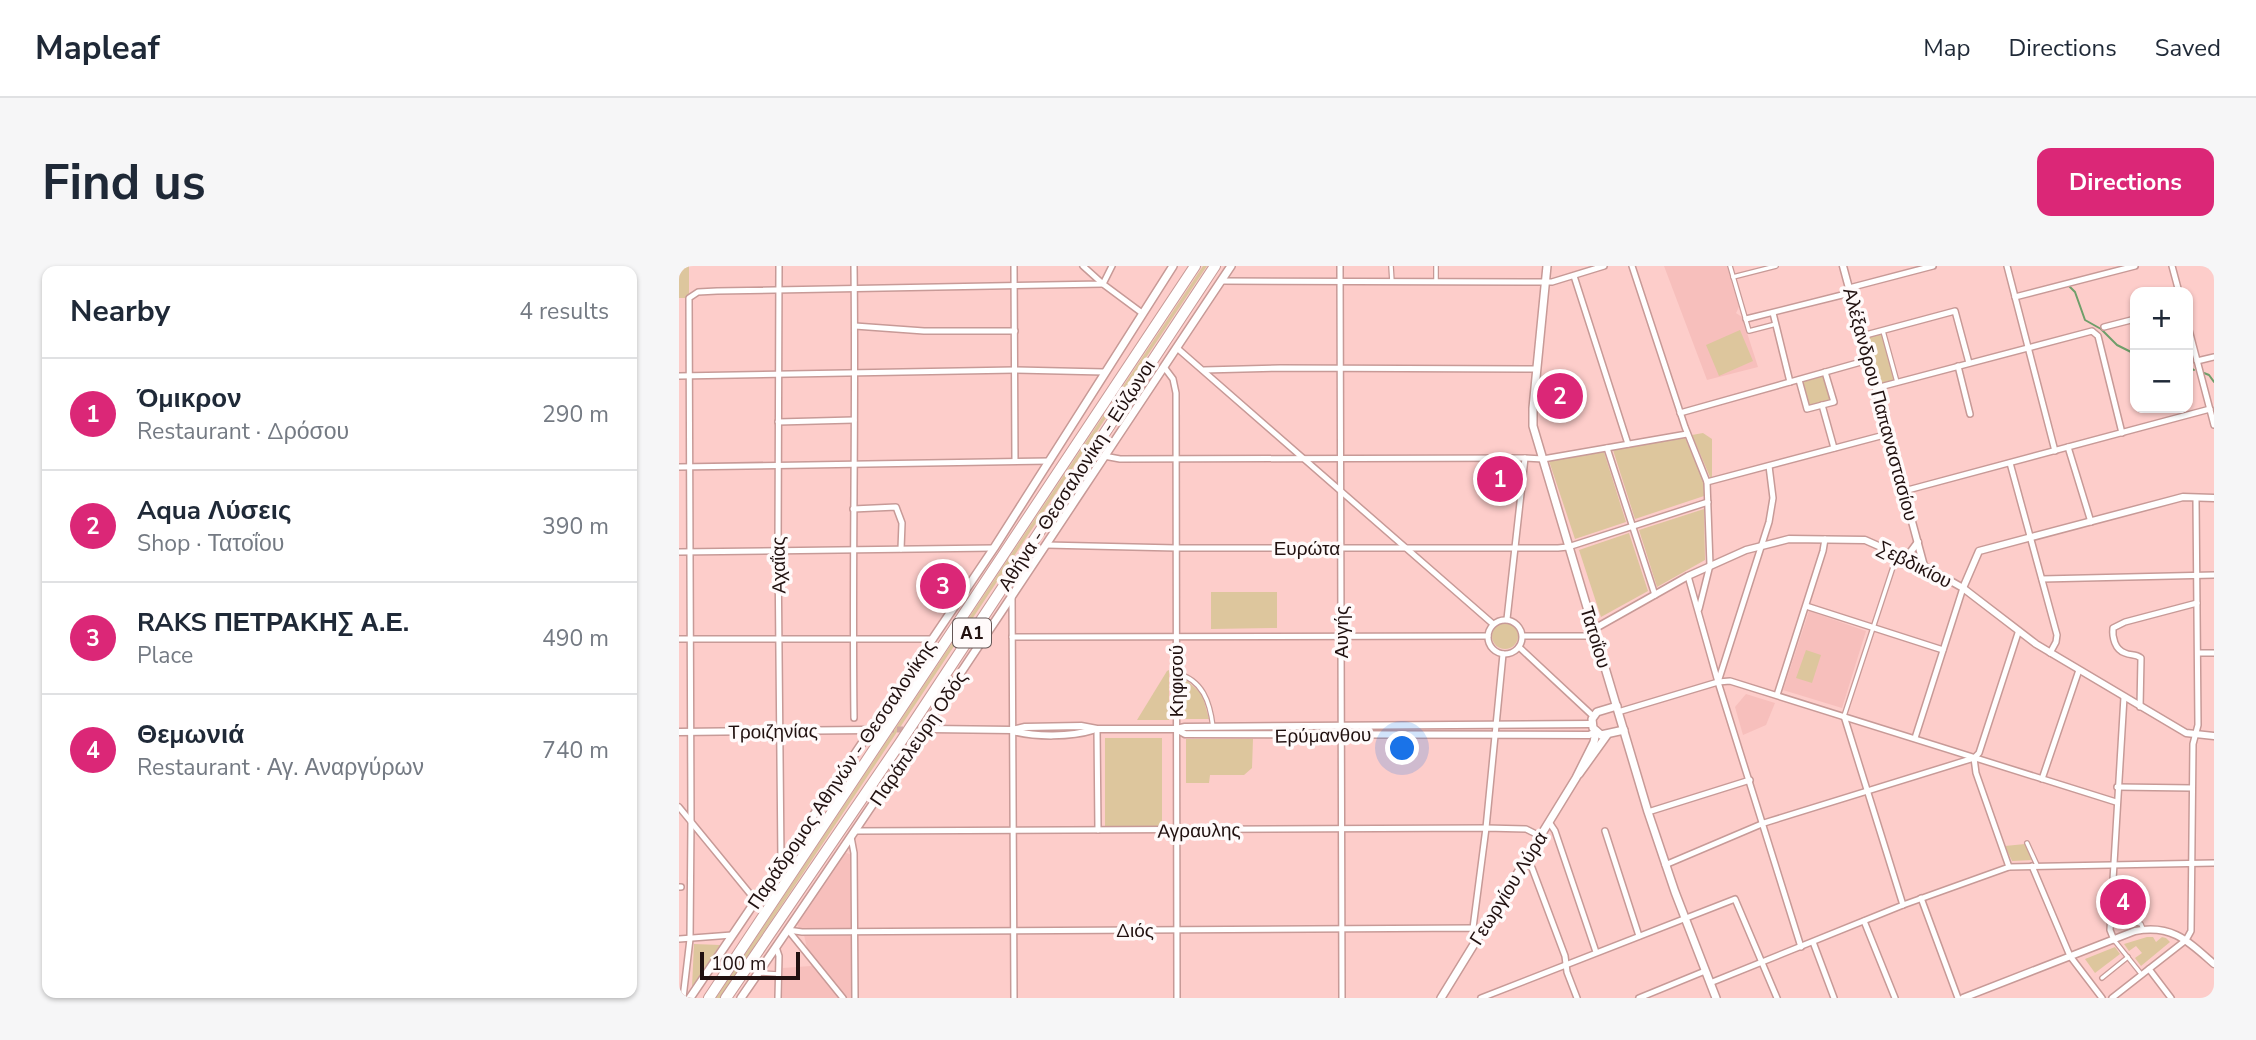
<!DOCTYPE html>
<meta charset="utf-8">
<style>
body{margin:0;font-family:"Nunito Sans",sans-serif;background:#f6f6f7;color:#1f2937}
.controls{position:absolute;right:21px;top:21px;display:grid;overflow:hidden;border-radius:14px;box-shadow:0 2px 5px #0004}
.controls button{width:63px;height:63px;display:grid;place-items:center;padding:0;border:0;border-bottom:2px solid #e0e1e3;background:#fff;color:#1f2937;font:35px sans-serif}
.scale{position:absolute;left:21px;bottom:18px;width:100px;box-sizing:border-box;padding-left:7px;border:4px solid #211110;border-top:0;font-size:19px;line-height:24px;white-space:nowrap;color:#211110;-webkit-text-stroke:5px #fffafa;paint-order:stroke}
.you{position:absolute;left:724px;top:483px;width:24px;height:24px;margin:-18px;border:5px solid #fff;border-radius:50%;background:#1a73e8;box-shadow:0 0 0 10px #1a73e833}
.badge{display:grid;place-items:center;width:46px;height:46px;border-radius:50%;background:#db2777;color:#fff;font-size:23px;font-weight:700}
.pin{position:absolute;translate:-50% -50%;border:4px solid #fff;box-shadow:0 2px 7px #0006}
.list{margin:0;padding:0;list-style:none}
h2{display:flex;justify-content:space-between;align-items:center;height:91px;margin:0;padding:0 28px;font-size:30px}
h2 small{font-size:23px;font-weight:400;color:#747a83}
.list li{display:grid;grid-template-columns:46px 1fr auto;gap:21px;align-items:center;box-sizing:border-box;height:112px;padding:0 28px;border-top:2px solid #e0e1e3}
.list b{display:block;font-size:26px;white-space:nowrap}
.list p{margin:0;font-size:23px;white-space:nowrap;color:#747a83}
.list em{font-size:23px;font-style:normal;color:#747a83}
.map{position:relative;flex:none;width:1535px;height:732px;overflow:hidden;border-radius:14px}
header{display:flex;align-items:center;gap:42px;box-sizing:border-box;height:98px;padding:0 35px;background:#fff;border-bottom:2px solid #e0e1e3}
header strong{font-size:33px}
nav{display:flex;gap:38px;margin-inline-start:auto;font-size:24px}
.intro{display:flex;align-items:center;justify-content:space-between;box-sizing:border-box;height:168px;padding:0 42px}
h1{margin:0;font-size:49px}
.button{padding:18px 32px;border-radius:14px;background:#db2777;color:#fff;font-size:24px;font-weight:700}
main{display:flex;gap:42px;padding:0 42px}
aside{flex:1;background:#fff;border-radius:14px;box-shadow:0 2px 5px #0004}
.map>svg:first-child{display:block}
</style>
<header>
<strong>Mapleaf</strong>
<nav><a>Map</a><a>Directions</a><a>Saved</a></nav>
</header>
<div class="intro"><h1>Find us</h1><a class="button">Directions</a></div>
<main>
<aside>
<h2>Nearby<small>4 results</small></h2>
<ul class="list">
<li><span class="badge">1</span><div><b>Όμικρον</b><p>Restaurant · Δρόσου</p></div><em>290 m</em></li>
<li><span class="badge">2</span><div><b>Aqua Λύσεις</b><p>Shop · Τατοΐου</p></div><em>390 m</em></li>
<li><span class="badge">3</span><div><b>RAKS ΠΕΤΡΑΚΗΣ Α.Ε.</b><p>Place</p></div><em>490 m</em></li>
<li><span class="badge">4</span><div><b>Θεμωνιά</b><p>Restaurant · Αγ. Αναργύρων</p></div><em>740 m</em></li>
</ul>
</aside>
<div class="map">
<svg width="1535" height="732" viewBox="0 0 1535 732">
<rect width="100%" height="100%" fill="#fdcdca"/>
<!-- built -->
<g fill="#f7bfbc">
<polygon points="985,0 1048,0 1060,41 1057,47 1063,51 1079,101 1028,114"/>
<polygon points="1130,345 1187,365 1163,442 1104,424"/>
<polygon points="1067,428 1096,437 1087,459 1064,469 1056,441"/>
<polygon points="165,586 173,589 172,732 103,732 104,702 132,700 125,669 117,657"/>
</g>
<!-- green -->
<g fill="#ddc69d">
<rect x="0" y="0" width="10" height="32"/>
<polygon points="524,0 528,0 41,732 37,732"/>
<polygon points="1061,64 1074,95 1040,110 1027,79"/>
<polygon points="1203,68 1215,114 1202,118 1190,71"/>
<polygon points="1145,110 1153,135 1130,141 1123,116"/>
<polygon points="1024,167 1033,173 1033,211 1031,211 1013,169"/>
<polygon points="1006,172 1025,216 1025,230 956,253 934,184"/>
<polygon points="925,186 947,256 896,273 870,195"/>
<polygon points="1025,243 1026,294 978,321 960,264"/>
<polygon points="950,267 969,325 922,351 900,284"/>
<polygon points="532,326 598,326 598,362 532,363"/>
<circle cx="826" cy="370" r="13"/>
<polygon points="1127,384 1142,389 1133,417 1117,412"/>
<polygon points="490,404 490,454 458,454 488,405"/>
<polygon points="505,412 523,428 530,453 506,453"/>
<rect x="426" y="472" width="57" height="88"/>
<polygon points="507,473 574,473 573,502 565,509 531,509 530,517 507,517"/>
<polygon points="1346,578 1354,594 1333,595 1326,580"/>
<polygon points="1468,671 1474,671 1477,676 1483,671 1487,672 1491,676 1462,700 1456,692 1463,687 1457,680 1450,685 1445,678"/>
<polygon points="15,678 41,679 13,721"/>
<polygon points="1436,681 1441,688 1416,707 1406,693"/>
</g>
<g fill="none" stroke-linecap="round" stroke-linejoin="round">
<!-- stream -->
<g stroke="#6f9e6a" stroke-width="2">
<polyline points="1390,20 1396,26 1406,54 1422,63 1438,79 1456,88"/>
<polyline points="1509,100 1515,104"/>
<polyline points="1525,107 1530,109 1535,116"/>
</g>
<!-- tertiary-tunnel -->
<polyline stroke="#d1a7a5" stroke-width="6" stroke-dasharray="6 3" stroke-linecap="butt" points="191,464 252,463"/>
<!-- pedestrian casing -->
<g stroke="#c79a97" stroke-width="6">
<g id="pedestrian">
<polyline points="712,0 713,16"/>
<polyline points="757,0 757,16"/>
<polyline points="1051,0 1070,65 1097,58"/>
<polyline points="1054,11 1097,0"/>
<polyline points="1204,65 1218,116"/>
<path d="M497,407c27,7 34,29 37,54"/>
<polyline points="1165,450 1218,289"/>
<polyline points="1348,577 1358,599"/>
<polyline points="1432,650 1462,658 1464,663"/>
<polyline points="1435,674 1463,709"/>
<polyline points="81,707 99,708"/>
<polyline points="1423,712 1449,691"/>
</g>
</g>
<!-- minor casing -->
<g stroke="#c79a97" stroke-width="8">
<g id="minor">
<polyline points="100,0 99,284 102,595"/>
<path d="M175,0c2,151 -2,301 0,452"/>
<polyline points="335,0 336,195"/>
<polyline points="404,0 424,18 463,47"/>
<polyline points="661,0 663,732"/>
<polyline points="953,0 1006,161 1028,216 1031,299 1020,343"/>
<polyline points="1328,0 1376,185"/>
<polyline points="1493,0 1500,26"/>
<polyline points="895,10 949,178"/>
<polyline points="543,15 873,16 925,0"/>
<polyline points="1170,22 1254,0"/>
<polyline points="1336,31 1456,0"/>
<polyline points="1094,47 1111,116"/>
<polyline points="1067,53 1171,27"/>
<polyline points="176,60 245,65 336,65"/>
<polyline points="1509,60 1535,159"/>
<polyline points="1425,61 1456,53"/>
<polyline points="1183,70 1276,45 1290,97"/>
<polyline points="498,82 814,358"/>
<polyline points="1518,95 1535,91"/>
<polyline points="1279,100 1291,148"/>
<polyline points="485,101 494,113 497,127 498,732"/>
<polyline points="525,104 601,102 858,103"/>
<polyline points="0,110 336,104 425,106"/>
<polyline points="1120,114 1128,143 1155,136 1146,106"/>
<polyline points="1197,122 1413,65 1419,70 1443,167"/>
<polyline points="1143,139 1155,182"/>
<polyline points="1001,147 1189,94"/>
<polyline points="99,156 175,154"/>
<polyline points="1389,181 1412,256"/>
<polyline points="928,182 976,329"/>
<polyline points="425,190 441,193 846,192 864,193 1008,168"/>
<polyline points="1331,197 1378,369 1377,376 1371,387"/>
<polyline points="0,201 371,195"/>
<polyline points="1028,216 1209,168"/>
<polyline points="1225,225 1531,143"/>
<polyline points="174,243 217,241 223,257 222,283"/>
<polyline points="367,279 497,282 879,282 889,281 1029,236"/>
<polyline points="0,286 315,282"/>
<polyline points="1009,310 1039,416 1122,681"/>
<polyline points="1363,313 1535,309"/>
<polyline points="333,330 335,732"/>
<polyline points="1127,340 1264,384"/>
<polyline points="828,353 846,192"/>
<circle cx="826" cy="371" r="17"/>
<polyline points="844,370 917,370"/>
<polyline points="333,371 809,370"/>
<polyline points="0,373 254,373"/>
<polyline points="840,381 914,450"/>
<polyline points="1519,387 1535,387"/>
<polyline points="1039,416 1090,256 1094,232 1090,200"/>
<polyline points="1098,429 1144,285 1146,273"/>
<path d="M1461,441l1,-49c-6,-5 -10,-2 -16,-5 -10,-3 -13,-16 -12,-25l12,-6 72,-19"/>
<polyline points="939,446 1039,416 1051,415 1437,536"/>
<polyline points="1165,450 1224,639"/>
<polyline points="418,463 419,564"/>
<polyline points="1236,472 1284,322"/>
<polyline points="1295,492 1300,487 1339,367"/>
<polyline points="1295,492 1297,507 1330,601"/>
<polyline points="1363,513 1400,404"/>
<polyline points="1438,521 1513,522"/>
<polyline points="0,541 77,635"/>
<polyline points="969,546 1071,514"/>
<polyline points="870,556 876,565 917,686"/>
<polyline points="177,565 807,562 847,563 861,570"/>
<polyline points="926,565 960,670"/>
<polyline points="172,571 175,587 176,732"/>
<polyline points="845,595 853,602 886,690 888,706 898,732"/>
<polyline points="986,599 1085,557 1295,492"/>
<polyline points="1353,600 1391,690 1423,732"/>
<polyline points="0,621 2,621"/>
<polyline points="1242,632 1279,732"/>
<polyline points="1185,655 1216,732"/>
<polyline points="794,662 807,562 824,388"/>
<polyline points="109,664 123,666 794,662 802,666"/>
<polyline points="109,664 164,732"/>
<polyline points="0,673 53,669"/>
<polyline points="1435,674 1431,664 1445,431"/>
<polyline points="1134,676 1155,732"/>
<polyline points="97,681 100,690 99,732"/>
<polyline points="1470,703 1492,732"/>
<polyline points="1031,717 1224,639 1330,601 1535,597"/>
<polyline points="4,732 11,673 12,555 10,32 19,26 38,25 424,18 433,0"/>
<polyline points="802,732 1056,633 1098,732"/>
<polyline points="960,732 1026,705"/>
<polyline points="1433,732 1507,674 1512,665 1514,478 1519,459 1517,233"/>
</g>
</g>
<!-- tertiary casing -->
<g stroke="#c79a97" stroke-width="9">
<g id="tertiary">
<polyline points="1164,0 1245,300"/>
<polyline points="1227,292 1239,276"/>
<polyline points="1284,322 1300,285 1504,231 1535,232"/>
<polyline points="915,363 1009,310 1067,284 1110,273 1186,274 1245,300 1284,322 1357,378 1507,467 1535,470"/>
<polyline points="252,463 333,464 346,461 402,460 418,463 497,463 506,461 912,458"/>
<polyline points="497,463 506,468 910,469 917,466"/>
<path d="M334,465c22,6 58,6 80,-1"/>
<polyline points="0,466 188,464"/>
<path d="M1284,732l172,-67c37,-7 53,10 79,33"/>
</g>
</g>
<!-- secondary casing -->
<g stroke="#c79a97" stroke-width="10">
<g id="secondary">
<polyline points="868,0 854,142 854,160 969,546 996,626 1037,732"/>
<polyline points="938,440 918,446 913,453 914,462 922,469 945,464"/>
<polyline points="900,508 928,469"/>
<polyline points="11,732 315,282 494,0"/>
<path d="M62,732c167,-242 327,-488 490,-732"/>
<polyline points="762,732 897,512 915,476 917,466"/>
</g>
</g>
<!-- motorway casing -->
<g stroke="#c79a97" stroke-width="12">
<g id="motorway">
<polyline points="30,732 516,0"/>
<polyline points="47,732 221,477 536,0"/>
</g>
</g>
<!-- pedestrian -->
<use href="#pedestrian" stroke="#fff" stroke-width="3.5"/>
<!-- minor -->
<use href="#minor" stroke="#fff" stroke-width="5"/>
<!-- tertiary -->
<use href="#tertiary" stroke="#fff" stroke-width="6"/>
<!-- secondary -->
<use href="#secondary" stroke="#fff" stroke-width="7"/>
<!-- motorway -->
<use href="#motorway" stroke="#fff" stroke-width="10"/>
</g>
<g text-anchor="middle" stroke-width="7" stroke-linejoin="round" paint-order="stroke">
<!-- shield labels -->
<rect fill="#fffafa" stroke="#645756" stroke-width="2" x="274" y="352.5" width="38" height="29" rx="5"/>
<g font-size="18" font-weight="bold" fill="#211110">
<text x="293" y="373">Α1</text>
</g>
<!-- street labels -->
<g font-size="19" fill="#211110" stroke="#fffafa">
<text transform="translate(1202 138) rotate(75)" y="7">Αλέξανδρου Παπαναστασίου</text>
<text transform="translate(397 209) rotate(-57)" y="7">Αθήνα - Θεσσαλονίκη - Εύζωνοι</text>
<text x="628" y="289">Ευρώτα</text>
<text transform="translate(1236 298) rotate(27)" y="7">Σεβδικίου</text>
<text transform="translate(99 299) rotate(-91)" y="7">Αχαΐας</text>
<text transform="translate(662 366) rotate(-90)" y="7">Αυγής</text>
<text transform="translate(917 371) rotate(73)" y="7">Τατοΐου</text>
<text transform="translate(497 415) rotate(-90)" y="7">Κηφισού</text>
<text transform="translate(94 465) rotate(-1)" y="7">Τροιζηνίας</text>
<text transform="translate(644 469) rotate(-1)" y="7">Ερύμανθου</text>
<text transform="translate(239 472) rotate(-56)" y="7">Παράπλευρη Οδός</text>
<text transform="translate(162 508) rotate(-56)" y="7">Παράδρομος Αθηνών - Θεσσαλονίκης</text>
<text transform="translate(520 564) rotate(-1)" y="7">Αγραυλης</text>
<text transform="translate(829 622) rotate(-58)" y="7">Γεωργίου Λύρα</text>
<text x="456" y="671">Διός</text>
</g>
</g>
</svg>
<div class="controls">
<button>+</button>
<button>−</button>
</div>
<div class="scale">100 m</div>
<div class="you"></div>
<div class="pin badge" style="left:821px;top:213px">1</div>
<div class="pin badge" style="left:881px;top:130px">2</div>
<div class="pin badge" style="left:264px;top:320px">3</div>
<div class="pin badge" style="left:1444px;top:636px">4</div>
</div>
</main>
